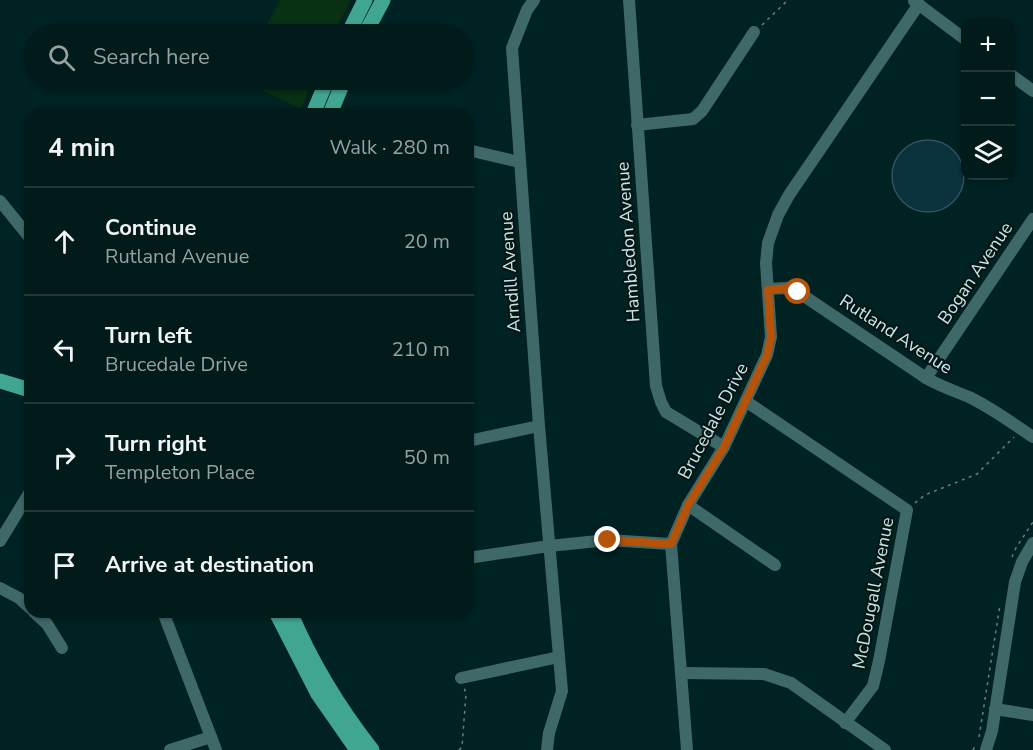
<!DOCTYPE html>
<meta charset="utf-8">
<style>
body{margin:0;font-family:"Nunito Sans",sans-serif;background:#0f2727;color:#f1f3f6}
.controls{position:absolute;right:18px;top:18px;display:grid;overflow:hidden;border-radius:12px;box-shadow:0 2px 4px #0004}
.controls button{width:54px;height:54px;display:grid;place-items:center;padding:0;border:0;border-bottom:2px solid #233839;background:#011a1a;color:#f1f3f6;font:30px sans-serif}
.stop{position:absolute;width:18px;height:18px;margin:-14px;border:4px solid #b45309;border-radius:50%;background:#fff}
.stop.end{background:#b45309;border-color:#fff;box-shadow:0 2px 6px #0008}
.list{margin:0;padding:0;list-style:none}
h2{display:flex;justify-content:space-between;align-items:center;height:78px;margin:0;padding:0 24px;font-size:26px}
h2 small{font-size:20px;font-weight:400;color:#96a1a2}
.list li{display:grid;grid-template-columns:39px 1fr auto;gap:18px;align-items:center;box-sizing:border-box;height:108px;padding:0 24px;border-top:2px solid #233839}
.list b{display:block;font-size:22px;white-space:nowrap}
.list p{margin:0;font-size:20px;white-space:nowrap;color:#96a1a2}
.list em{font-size:20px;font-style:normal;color:#96a1a2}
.icon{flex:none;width:33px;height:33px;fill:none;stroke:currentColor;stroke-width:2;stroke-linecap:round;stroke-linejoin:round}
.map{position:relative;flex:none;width:1033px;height:750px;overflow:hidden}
.search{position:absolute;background:#011a1a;box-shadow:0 2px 4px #0004;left:24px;top:24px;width:450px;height:66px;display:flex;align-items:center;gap:15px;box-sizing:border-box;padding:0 21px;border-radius:33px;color:#96a1a2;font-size:22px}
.panel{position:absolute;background:#011a1a;box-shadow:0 2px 4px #0004;left:24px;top:108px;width:450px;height:510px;border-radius:18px}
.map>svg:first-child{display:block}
</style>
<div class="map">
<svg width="1033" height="750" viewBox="0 0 1033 750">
<rect width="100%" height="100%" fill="#012222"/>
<!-- green -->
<g fill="#083012">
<polygon points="280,0 351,0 333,34 262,34"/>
<polygon points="241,80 313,80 301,109"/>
</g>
<!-- building -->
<circle fill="#0b323d" stroke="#2f5460" stroke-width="1.5" cx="928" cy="176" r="36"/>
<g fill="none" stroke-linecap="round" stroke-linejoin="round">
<!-- path -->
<g stroke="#658181" stroke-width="1.5" stroke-dasharray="3 4.5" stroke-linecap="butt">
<polyline points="762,25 788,0"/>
<polyline points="915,503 925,495 977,474 1014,437"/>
<polyline points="1012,557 1016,548 1033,522"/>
<polyline points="979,737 1000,605"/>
<polyline points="459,750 462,747 466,694 464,687"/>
<polyline points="973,750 976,744"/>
</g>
<!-- minor -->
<g stroke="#3f6969" stroke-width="12">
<polyline points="534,0 527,10 512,48 539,426 562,691 549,733 547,750"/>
<polyline points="629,0 656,386 661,402 666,412 724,447"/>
<polyline points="914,1 966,40"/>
<polyline points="1010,74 1033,91"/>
<polyline points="637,125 693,119 702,111 754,32"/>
<polyline points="468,150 519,162"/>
<polyline points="0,201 30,238"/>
<path d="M768,289l19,-1 11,4 128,86c14,8 28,13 43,19 23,11 43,26 64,40"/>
<polyline points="926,378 1033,219"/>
<polyline points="747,402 907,510 879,661 873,686 845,723"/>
<polyline points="468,441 539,426"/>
<polyline points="688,505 775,565"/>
<polyline points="0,541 30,492"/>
<polyline points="468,558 549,546 608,540 671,544"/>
<polyline points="0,588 19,598 30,608"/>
<polyline points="34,612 47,624 62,648"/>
<polyline points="163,612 216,750"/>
<polyline points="681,673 764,674 791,683 885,750"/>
<polyline points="461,678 559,657"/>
<polyline points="995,709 1033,715"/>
<polyline points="170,750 211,737"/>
<polyline points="687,750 671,544 688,505 724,447 767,355 771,337 766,263 768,243 778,215 789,195 919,4"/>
<polyline points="986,750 992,731 1015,582 1022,562 1033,543"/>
</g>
<!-- major -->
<g stroke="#41a691" stroke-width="15">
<polyline points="348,34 365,0"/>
<polyline points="365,34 383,0"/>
<polyline points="313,114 327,80"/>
<polyline points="330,114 344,80"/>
<polyline points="0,381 30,390"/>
<polyline points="276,612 318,694 357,750"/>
<path d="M290,612c21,50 49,96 82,138"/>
</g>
</g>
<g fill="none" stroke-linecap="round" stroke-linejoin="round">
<!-- route -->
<polyline stroke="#b45309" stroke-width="8" points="608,540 671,544 688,505 724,447 767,355 771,337 768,290 787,288 798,292"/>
</g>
<g text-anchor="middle" stroke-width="4.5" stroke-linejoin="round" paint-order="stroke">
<!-- street labels -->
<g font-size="18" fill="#cfe5e5" stroke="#031717">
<text transform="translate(628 242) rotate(-94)" y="6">Hambledon Avenue</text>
<text transform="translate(510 272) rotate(-94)" y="6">Arndill Avenue</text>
<text transform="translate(975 273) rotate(-56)" y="6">Bogan Avenue</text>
<text transform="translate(896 334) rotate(33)" y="6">Rutland Avenue</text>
<text transform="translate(713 421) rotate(-62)" y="6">Brucedale Drive</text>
<text transform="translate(873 593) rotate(-79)" y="6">McDougall Avenue</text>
</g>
</g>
</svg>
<div class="controls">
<button>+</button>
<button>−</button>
<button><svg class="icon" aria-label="layers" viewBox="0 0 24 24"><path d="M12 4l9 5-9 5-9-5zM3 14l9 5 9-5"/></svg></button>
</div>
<div class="stop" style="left:798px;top:292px"></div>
<div class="stop end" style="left:608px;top:540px"></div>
<div class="search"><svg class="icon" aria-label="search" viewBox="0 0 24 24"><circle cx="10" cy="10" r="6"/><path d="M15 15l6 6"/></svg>Search here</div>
<section class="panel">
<h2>4 min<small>Walk · 280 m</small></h2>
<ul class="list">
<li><svg class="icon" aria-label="ahead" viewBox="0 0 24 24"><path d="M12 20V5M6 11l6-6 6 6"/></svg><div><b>Continue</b><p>Rutland Avenue</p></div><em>20 m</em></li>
<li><svg class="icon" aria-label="left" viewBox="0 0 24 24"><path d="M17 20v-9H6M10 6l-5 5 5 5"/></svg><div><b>Turn left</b><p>Brucedale Drive</p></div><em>210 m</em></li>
<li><svg class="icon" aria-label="right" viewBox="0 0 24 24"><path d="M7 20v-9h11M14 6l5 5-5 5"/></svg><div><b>Turn right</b><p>Templeton Place</p></div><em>50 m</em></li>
<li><svg class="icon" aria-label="arrive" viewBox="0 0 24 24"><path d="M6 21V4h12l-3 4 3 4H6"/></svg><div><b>Arrive at destination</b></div></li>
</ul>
</section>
</div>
